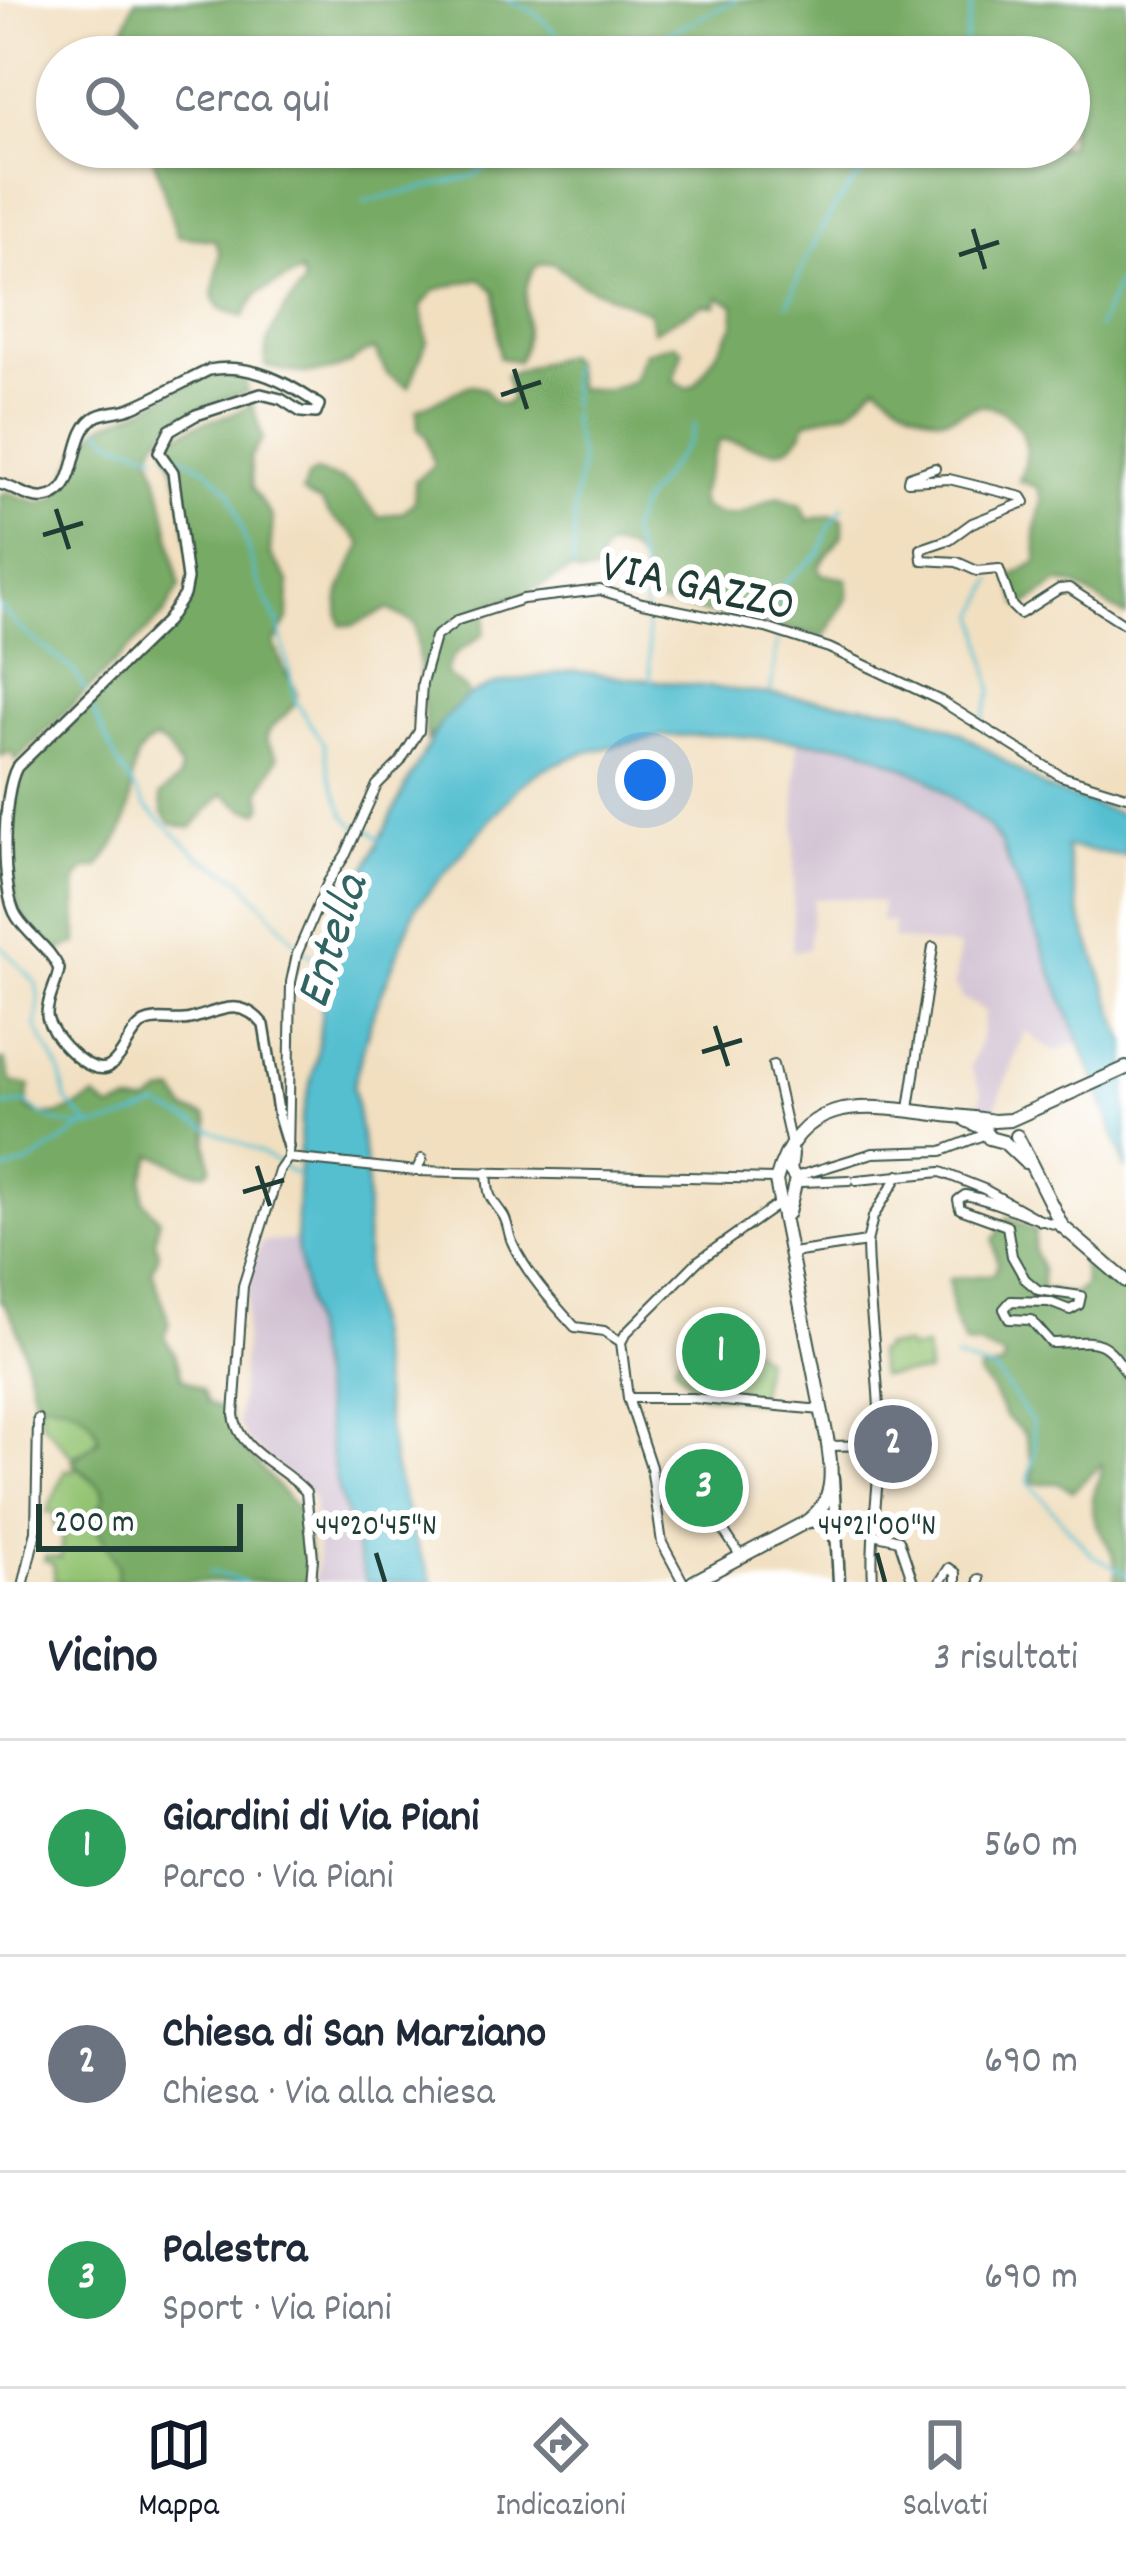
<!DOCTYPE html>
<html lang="it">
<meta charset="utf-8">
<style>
body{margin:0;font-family:Dekko,sans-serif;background:#f6f6f7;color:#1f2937}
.scale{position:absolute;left:36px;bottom:30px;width:207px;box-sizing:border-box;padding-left:12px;border:6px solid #1f3d34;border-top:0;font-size:33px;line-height:42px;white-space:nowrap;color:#1f3d34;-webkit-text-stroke:9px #fff;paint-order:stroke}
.you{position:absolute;left:645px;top:780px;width:42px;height:42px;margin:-30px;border:9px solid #fff;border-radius:50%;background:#1a73e8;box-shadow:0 0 0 18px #1a73e833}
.badge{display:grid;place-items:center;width:78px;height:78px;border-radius:50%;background:#111827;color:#fff;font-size:39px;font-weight:700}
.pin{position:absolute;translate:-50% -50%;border:6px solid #fff;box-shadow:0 3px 12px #0006}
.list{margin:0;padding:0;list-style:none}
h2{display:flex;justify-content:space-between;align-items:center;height:156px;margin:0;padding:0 48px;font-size:51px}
h2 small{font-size:39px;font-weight:400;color:#747a83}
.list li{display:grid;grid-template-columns:78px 1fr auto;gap:36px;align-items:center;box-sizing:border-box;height:216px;padding:0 48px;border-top:3px solid #e0e1e3}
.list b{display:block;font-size:45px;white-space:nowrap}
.list p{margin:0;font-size:39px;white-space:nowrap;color:#747a83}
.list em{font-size:39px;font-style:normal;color:#747a83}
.icon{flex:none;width:66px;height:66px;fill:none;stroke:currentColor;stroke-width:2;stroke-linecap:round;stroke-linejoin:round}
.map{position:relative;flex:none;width:1126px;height:1582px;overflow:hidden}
.search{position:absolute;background:#fff;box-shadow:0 3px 9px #0004;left:36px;right:36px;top:36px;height:132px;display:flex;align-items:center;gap:30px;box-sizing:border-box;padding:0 42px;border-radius:66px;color:#747a83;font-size:45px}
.sheet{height:804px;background:#fff}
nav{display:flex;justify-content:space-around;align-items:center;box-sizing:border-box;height:168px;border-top:3px solid #e0e1e3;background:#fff;font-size:33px;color:#747a83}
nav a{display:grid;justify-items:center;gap:6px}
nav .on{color:#111827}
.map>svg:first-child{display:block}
</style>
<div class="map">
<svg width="1126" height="1582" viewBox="0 0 1126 1582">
<rect width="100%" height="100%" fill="#fff"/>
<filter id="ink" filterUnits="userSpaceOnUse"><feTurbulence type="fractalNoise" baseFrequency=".00833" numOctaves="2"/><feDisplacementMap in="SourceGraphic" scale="24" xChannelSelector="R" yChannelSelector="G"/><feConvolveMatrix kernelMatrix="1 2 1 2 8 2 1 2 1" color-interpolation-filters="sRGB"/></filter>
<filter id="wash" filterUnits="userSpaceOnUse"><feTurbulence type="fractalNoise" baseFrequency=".004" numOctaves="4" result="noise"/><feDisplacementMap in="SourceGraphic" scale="48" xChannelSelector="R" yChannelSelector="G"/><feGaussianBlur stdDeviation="2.7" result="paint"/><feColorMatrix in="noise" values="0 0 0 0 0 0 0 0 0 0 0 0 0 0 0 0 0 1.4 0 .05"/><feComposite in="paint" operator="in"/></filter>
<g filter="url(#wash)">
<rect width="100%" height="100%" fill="#f1dfc0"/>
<!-- industrial -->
<g fill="#cfbdcf">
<polygon points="797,741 857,746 927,778 987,825 1000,842 1078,1042 1054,1052 1025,1031 994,1111 977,1109 982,1093 970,1067 981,1038 985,1011 960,997 959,990 954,988 959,947 892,939 895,923 880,921 882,903 853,898 814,899 808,949 792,951"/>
<polygon points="296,1240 336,1482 366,1582 314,1582 318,1556 313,1497 247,1440 238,1423 248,1289 254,1261 262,1242"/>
</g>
<!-- green -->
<g fill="#94c473" stroke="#5a8054" stroke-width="3">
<polygon points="727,1309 748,1345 764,1358 758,1402 701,1394 675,1366 675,1362"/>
<polygon points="907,1345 909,1350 926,1347 928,1373 880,1376 876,1352 882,1351 882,1347"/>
<path d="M51,1400c23,3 39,14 48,35l-6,11 -20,11 -33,-37v-18z"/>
<polygon points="74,1465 103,1489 104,1498 93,1521 118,1565 117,1582 60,1582 55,1580 53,1563 44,1560 45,1556 61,1558 63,1534 56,1532 54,1513 47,1512 66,1469 73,1471"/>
</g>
<!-- forest -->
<g fill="#77aa65" stroke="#4b744c" stroke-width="3">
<path d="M135,0h991v616l-52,-31 -16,-2 -33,23h-6l-10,-28 29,-17 -3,-28 7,-34 -5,-12 -18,-6c3,-9 7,-19 7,-27 2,-25 -23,-50 -47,-48 -13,2 -23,12 -36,12 -25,-1 -47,-19 -66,-34l-25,25 -46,13c-17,53 -59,14 -87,19l-19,53 2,13c36,20 47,-1 77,-10l22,8 7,15 24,-5 11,4v15l-24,32 2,8 26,5 1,18 -24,40 -171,-35c-10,-18 -7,-52 -35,-55 -19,-2 -17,12 -23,26l-15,1 -8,-4 -48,24 -37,10 -3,29c-16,16 -34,15 -38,42l19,13 3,8 -41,44 -12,-116 -27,-15 -34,16h-12c-13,-28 9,-55 20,-80 -9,-18 -31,-21 -40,-42l-20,-10 5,-15 8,-6 25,7 14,8 25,30 24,-5 11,-10 1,-21 19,-16 -8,-29 -8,-7 -1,-19 53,-25 15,4 9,13 9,3 9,-6 -6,-24 58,-20 8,7 5,26 30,2 26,-9 12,-29 30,-8 8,6 -9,30 13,8 9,-4 38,-59v-20l-16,-8 -2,9 -13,-1 -50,26 -3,-19 -67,-27 -30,-22 -15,1c-24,24 -2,68 -20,97l-19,-3 -4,-66 -15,-14 -45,12 -14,16 6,35 -18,46 -22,-13 -12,-24c-14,2 -16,8 -27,14 -26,13 -56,10 -82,2 -5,-32 20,-57 38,-82l-3,-12 -43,21 -15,24 -23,-9 -7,-11 7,-44 -5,-13 -38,-4 -23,-77 -12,-12h927v-90h-994l-6,-8 16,-1 14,-17 16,3 9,-5z"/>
<path d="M221,373l24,5 2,14c-37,12 -83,22 -97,62 16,43 19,87 30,132l-16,28 -148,147 -4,-9 -12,4v-261l7,-3 31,11 18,-5 22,-46 23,-26 41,-17 63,-33z"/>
<path d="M252,404l11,35 -13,18 2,31 21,30 -3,35 19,29 -1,37 -14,25c5,9 7,20 12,29 11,18 18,24 -2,43 -10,9 -15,11 -18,24l12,17 -18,34 3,15 -4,6 -14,-3 -22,-15 -32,34 -20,-4 -8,-11 -3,-18 19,-16 1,-11 -14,-22 -11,-6c-31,14 -19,50 -28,77 -5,19 -16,34 -28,50l-14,2 -9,11 1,63 -19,8c-13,-11 -32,-26 -39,-42 -14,-28 -8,-116 6,-143l136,-128 25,-28 7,-36 -12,-83 -14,-45c22,-28 57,-23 85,-42z"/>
<path d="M0,1060l5,1 6,21 19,4 -4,22c29,16 43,2 69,-11l15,12 18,-6 20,1 14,-10 13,-2 11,18 20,6 3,6 -2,22 4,22 -4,6c-23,3 -35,-13 -55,-17l-9,23v22l16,19 -4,21 4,15 -7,15 17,52 -5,15 11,17 7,24 20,11 6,14 21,9 3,20 11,16 59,66 9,45 -3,23h-191l1,-17 -25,-44 11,-23 -1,-9 -31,-28 27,-21c-6,-32 -36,-39 -64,-38 -7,-28 -14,-83 -35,-102z"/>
<path d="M1008,1217l27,14 -1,20 8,18v20l32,6 11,-11 -3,-28 10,3 34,36v287h-12c7,-26 -11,-41 -19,-63 -8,-25 7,-36 6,-55l-28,27 -16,-8h-25l1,-16 -8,-32 -21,-20 -13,-26 -12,-13v-5l22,-4 4,-10 -27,-12 -13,-1 -12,-26 -4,-39 45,-5 4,-10 -5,-23z"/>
</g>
<!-- water -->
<polygon fill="#54bfd0" stroke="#3a7e82" stroke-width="3" points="573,671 904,710 960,732 1047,789 1126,816 1126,856 1066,847 1080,915 1126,1044 1126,1170 1099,1091 1000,842 987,825 927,778 856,746 725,735 661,736 583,753 543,769 519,786 416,907 371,1020 353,1086 367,1172 366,1278 394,1466 415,1541 433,1582 366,1582 336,1482 296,1240 301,1122 317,1056 329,944 410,778 442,721 468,696 495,684"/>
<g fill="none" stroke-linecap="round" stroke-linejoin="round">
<!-- stream -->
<g stroke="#54bfd0" stroke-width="3">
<polyline points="508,0 535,13 558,35 605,57"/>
<polyline points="620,57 736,0"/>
<polyline points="962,57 973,0"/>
<polyline points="364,202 470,177 527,147"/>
<path d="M788,305c23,-63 49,-115 102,-158"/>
<polyline points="1098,328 1126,264"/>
<polyline points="570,363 572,422 581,463 575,501 573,568"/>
<polyline points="100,429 114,441 157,454"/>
<polyline points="167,455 179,455 207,469 231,493 257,580 279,624 296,702 324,744 330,777 344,813 355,826 371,831 382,842"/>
<polyline points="0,607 19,628 74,671 86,692"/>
<polyline points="651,682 643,573 630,531 641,504 689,441 695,424"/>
<polyline points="771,691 784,583 820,553 829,527 843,507"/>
<polyline points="89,702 116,760 146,807 201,858 240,878 296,943"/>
<polyline points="982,721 992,691 978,615 993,580"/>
<polyline points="0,945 36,983 39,1000 36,1027 60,1071 66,1100 90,1126"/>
<polyline points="303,950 329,968"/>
<path d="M0,1106l27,-3c43,38 82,23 131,3l104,47 36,23"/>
<polyline points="0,1172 29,1163 82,1128"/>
<polyline points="955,1358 996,1372 1032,1422 1035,1448 1028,1482 1092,1555 1126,1574"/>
<polyline points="209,1572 245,1582"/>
</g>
</g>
</g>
<g filter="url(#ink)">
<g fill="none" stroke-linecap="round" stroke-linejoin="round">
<!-- pedestrian casing -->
<g stroke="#3e5549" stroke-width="10">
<g id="pedestrian">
<polyline points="711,1322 715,1327 715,1345 730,1357 725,1384 731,1400"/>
<polyline points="715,1344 701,1345 696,1364 715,1399"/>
</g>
</g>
<!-- minor casing -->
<g stroke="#3e5549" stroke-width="12">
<g id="minor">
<polyline points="935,468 909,477 908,481 949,479 1022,497 1025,502 972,523 950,539 921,549 922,560 957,562 977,571 999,569 1012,606 1020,614 1059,589 1069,588 1126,625"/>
<polyline points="773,1065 791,1145"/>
<polyline points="909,1109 933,947"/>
<path d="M288,1158l-9,13 -36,115 -9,129c4,37 49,51 72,77l7,66 -2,24"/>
<polyline points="422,1159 416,1171 288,1158 291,982 297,954 328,882 346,854 377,785 400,762 419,731 422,683 435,637 458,620 523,599 600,590 642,603 766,628 829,648 941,701 1061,776 1126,796"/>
<polyline points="416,1171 776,1179"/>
<path d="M487,1172c2,27 1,22 16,43 5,7 5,18 9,27 14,31 40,60 63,85l29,4 17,11"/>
<polyline points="795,1177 873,1153 942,1151 986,1134"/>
<polyline points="857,1180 941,1172 984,1189 1041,1221"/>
<polyline points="802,1182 849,1180"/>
<path d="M1062,1226c-34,-7 -62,-25 -97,-31l-7,5 2,9 47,17 5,30 13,23 13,11 43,6 -2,9 -9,5 -21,-8 -38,-1 -7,8 5,10 22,1 20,23c40,0 52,-11 75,30"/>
<polyline points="792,1253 867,1242"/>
<polyline points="628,1398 692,1398 821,1410"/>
<polyline points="829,1446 879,1445"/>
<polyline points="714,1516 740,1555"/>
<polyline points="873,1534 899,1540 913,1582"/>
<polyline points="24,1582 36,1531 38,1419"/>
<polyline points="683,1582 662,1543 651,1467 628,1398 621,1342 626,1333 698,1261 780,1203"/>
<path d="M873,1582c-3,-47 6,-94 7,-141 0,-67 -12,-132 -13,-199l6,-25 26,-42"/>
<polyline points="940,1582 949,1568 956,1573 956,1582"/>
<polyline points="979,1582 979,1579"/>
</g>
</g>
<!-- tertiary casing -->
<g stroke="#3e5549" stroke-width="14">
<path id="tertiary" d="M0,484c14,3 30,16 44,14 39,-4 23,-66 53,-82 11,-5 25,-4 36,-9 26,-11 51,-25 76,-37 39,-8 80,13 110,35l-3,8 -15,-1 -20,-13 -20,-5 -65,21 -26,15 -11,22 14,20 14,107 -3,16 -17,26 -150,146c-15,26 -17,125 0,150 12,19 33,31 42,52 -2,15 -12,30 -12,45 -1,18 44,66 63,52 15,-10 19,-34 34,-43 13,-7 31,0 46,-4 29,-7 50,-24 74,6l15,92 9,30"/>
</g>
<!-- secondary casing -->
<g stroke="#3e5549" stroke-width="15">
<g id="secondary">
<polyline points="833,1478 839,1582"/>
<polyline points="806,1522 820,1521 836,1539"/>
</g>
</g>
<!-- primary casing -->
<g stroke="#3e5549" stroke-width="16">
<g id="primary">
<polyline points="966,1120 985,1129 989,1138 1004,1142 1025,1162"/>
<polyline points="1017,1136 1062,1226 1126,1281"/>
<polyline points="788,1213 796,1179 790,1170 792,1154"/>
<path d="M693,1582l113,-60c31,-22 26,-50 21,-84l-51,-257c23,-84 82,-77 152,-68 22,3 44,4 66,8l16,-1 116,-52"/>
</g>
</g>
<!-- pedestrian -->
<use href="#pedestrian" stroke="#fff" stroke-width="6"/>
<!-- minor -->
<use href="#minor" stroke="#fff" stroke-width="8"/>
<!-- tertiary -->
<use href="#tertiary" stroke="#fff" stroke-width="9"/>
<!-- secondary -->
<use href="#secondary" stroke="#fff" stroke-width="10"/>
<!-- primary -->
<use href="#primary" stroke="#fff" stroke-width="12"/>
</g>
</g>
<!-- ticks -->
<path fill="none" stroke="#1f3d34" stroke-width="4.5" d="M973,229l12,40M959,255l40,-13M514,369l13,40M501,395l40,-13M56,509l13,40M43,535l40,-12M715,1026l13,40M702,1052l40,-12M257,1166l13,40M243,1192l41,-12M376,1553l9,29M877,1553l8,29"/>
<g text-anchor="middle" stroke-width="12" stroke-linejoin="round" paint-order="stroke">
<!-- street labels -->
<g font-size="48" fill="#1f3d34" stroke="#fff">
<text transform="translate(699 582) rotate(12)" y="17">VIA GAZZO</text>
</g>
<!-- water labels -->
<g font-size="51" font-style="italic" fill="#2f6463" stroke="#fff">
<text transform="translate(328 940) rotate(-72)" y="18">Entella</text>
</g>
</g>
<g font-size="30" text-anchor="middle" fill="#1f3d34" stroke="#fff" stroke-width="12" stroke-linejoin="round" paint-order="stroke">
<text x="376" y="1534">44°20'45"N</text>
<text x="877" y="1534">44°21'00"N</text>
</g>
</svg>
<div class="scale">200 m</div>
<div class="you"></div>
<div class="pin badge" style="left:721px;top:1352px;background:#2e9e5b">1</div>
<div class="pin badge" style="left:893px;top:1444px;background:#6b7280">2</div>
<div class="pin badge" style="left:704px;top:1488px;background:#2e9e5b">3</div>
<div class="search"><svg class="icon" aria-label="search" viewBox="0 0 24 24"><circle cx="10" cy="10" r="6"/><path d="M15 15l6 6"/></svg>Cerca qui</div>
</div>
<section class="sheet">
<h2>Vicino<small>3 risultati</small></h2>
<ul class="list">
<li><span class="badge" style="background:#2e9e5b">1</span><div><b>Giardini di Via Piani</b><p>Parco · Via Piani</p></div><em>560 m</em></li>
<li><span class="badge" style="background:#6b7280">2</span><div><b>Chiesa di San Marziano</b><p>Chiesa · Via alla chiesa</p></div><em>690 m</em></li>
<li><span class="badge" style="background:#2e9e5b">3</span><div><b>Palestra</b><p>Sport · Via Piani</p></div><em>690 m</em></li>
</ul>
</section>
<nav>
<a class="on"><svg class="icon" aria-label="map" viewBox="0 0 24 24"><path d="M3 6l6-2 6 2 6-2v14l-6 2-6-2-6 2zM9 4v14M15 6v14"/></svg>Mappa</a>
<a><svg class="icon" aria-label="directions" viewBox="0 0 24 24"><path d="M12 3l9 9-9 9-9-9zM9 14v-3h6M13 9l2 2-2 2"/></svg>Indicazioni</a>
<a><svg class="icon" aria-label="saved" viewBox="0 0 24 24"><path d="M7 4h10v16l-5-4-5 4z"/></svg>Salvati</a>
</nav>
